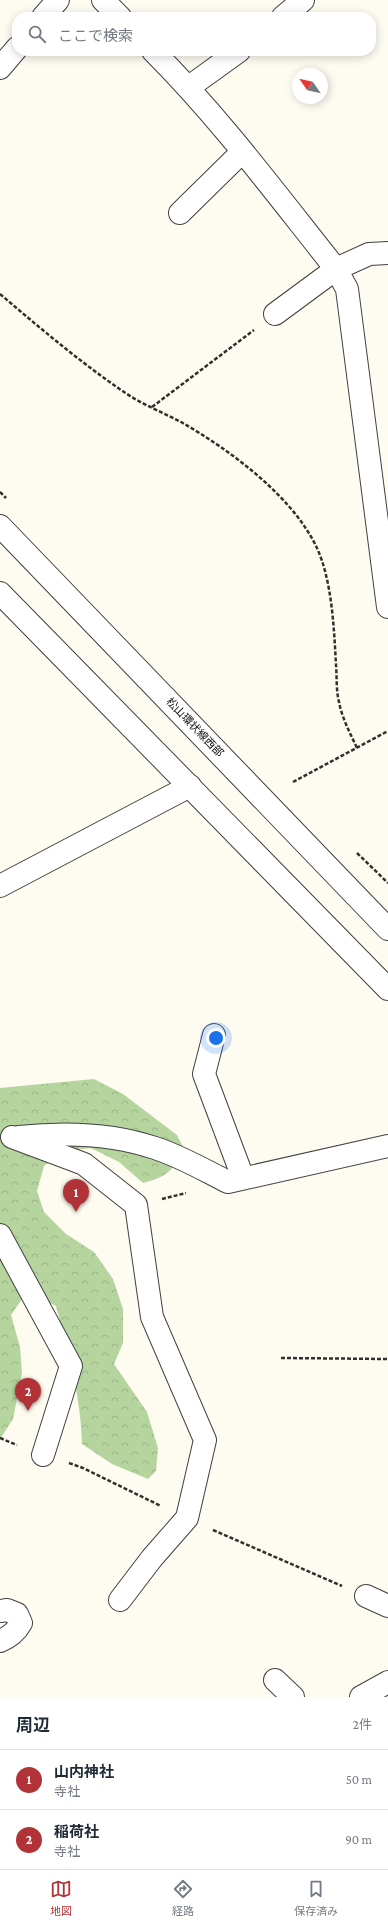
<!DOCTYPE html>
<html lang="ja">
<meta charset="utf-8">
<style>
body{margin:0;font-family:"Crimson Pro","Noto Sans JP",serif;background:#f6f6f7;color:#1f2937}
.compass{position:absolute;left:292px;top:68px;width:36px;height:36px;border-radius:50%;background:#fff;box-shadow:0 2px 10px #0003;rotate:304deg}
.you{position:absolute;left:216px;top:1038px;width:14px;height:14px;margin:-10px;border:3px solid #fff;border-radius:50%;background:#1a73e8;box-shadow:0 0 0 6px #1a73e833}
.badge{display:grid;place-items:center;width:26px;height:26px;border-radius:50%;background:#b13337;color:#fff;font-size:13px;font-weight:700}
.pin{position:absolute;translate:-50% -33px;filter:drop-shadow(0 1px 2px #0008)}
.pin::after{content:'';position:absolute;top:21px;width:14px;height:12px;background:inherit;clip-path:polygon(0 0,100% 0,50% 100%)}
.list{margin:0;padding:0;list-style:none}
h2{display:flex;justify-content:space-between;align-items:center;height:52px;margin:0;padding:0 16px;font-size:17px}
h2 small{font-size:13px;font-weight:400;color:#747a83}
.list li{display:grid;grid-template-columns:26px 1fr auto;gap:12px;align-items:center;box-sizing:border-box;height:60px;padding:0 16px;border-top:1px solid #e0e1e3}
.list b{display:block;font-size:15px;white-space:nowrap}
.list p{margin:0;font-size:13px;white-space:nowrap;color:#747a83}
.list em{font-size:13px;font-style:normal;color:#747a83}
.icon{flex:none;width:22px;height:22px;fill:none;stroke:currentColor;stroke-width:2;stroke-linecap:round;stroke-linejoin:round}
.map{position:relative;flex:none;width:388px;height:1697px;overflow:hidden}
.search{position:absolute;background:#fff;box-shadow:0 2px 10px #0003;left:12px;right:12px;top:12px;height:44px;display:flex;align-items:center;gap:10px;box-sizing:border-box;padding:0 14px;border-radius:16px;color:#747a83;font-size:15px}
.sheet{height:172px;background:#fff}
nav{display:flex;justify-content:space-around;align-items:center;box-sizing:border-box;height:56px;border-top:1px solid #e0e1e3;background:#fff;font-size:11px;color:#747a83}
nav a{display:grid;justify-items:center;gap:2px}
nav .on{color:#b13337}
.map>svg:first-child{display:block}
</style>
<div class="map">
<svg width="388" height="1697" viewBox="0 0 388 1697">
<defs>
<pattern id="forest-crowns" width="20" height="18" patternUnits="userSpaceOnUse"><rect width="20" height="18" fill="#b6d49e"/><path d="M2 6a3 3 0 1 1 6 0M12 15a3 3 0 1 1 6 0" fill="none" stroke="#9bb587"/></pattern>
</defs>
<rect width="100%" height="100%" fill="#fefbf1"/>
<!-- forest -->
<path fill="url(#forest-crowns)" d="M94,1079l29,15 54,41 7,14c-12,22 -15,27 -41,34l-24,-21 -28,-14 -27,3 -20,15 -7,25 7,21 22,22 28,18 19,27 10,30v34l-9,21 33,48 11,36 -2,23 -8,8 -36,-15 -30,-20c-1,-47 -14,-93 -26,-138l-19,-10 -15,3 -11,16 9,32 2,26 -9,46 -13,20v-351z"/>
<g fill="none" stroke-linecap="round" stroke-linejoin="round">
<!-- minor casing -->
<g stroke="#414141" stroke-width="24">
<g id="minor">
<polyline points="103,0 120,17"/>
<polyline points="43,17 58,0"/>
<polyline points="283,17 303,0"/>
<path d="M153,51c67,67 124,144 183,218l11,20 41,318"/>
<polyline points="0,68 17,48"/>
<polyline points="189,87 239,51"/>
<polyline points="180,213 242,152"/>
<polyline points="275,314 336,269 369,254 388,253"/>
<polyline points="0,886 190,786"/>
<polyline points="214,1035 204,1074 243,1178"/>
<polyline points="12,1137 84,1164 136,1205 152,1317 205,1440 187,1518 152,1558 120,1600"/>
<path d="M19,1137c46,-5 92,-4 136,11 25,8 49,22 73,34l160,-36"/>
<polyline points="0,1235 71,1366 43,1455"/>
<polyline points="366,1596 388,1606"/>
<path d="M0,1611l7,-1 10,4 4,9c-5,9 -11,14 -21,18"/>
<polyline points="275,1680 293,1697"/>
<polyline points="361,1697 388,1682"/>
</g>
</g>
<!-- tertiary casing -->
<g stroke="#414141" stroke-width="24">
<g id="tertiary">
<polyline points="0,526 388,929"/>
<polyline points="0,593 388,989"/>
</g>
</g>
<!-- path -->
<g stroke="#303030" stroke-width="2.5" stroke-dasharray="4 2" stroke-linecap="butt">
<path d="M0,294c40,34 80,68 124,98 17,12 38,20 57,30 49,28 110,73 135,124 16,33 18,82 20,119 1,12 0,25 3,37 3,16 11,31 18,46"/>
<polyline points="152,407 254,330"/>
<polyline points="0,492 6,498"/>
<polyline points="293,782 388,731"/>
<polyline points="357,853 388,883"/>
<polyline points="162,1199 186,1193"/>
<polyline points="281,1358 388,1359"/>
<polyline points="0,1438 17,1445"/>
<polyline points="69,1463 83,1468 161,1506"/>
<polyline points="213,1530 342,1586"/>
</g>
<!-- minor -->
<use href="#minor" stroke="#fff" stroke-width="22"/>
<!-- tertiary -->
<use href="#tertiary" stroke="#fff" stroke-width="22"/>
</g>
<g text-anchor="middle" stroke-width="4" stroke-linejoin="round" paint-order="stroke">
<!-- street labels -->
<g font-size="11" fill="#0e0e0e" stroke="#fff">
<text transform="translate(195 727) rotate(46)" y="4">松山環状線西部</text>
</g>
</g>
</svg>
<svg class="compass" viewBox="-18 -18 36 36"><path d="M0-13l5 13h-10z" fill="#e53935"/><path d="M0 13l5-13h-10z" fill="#747a83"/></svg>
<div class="you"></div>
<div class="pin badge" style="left:76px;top:1212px">1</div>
<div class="pin badge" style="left:28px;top:1411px">2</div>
<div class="search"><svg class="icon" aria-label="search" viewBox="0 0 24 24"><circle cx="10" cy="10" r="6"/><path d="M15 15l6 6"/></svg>ここで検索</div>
</div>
<section class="sheet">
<h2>周辺<small>2件</small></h2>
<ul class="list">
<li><span class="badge">1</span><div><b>山内神社</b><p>寺社</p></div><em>50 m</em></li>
<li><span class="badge">2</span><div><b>稲荷社</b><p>寺社</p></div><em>90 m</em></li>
</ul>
</section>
<nav>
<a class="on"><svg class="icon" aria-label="map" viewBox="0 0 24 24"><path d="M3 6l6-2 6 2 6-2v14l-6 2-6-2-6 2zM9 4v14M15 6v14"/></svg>地図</a>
<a><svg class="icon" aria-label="directions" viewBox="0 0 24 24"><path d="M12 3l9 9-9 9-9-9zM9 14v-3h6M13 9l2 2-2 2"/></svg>経路</a>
<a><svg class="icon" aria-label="saved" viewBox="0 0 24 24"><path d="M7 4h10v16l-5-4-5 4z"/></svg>保存済み</a>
</nav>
